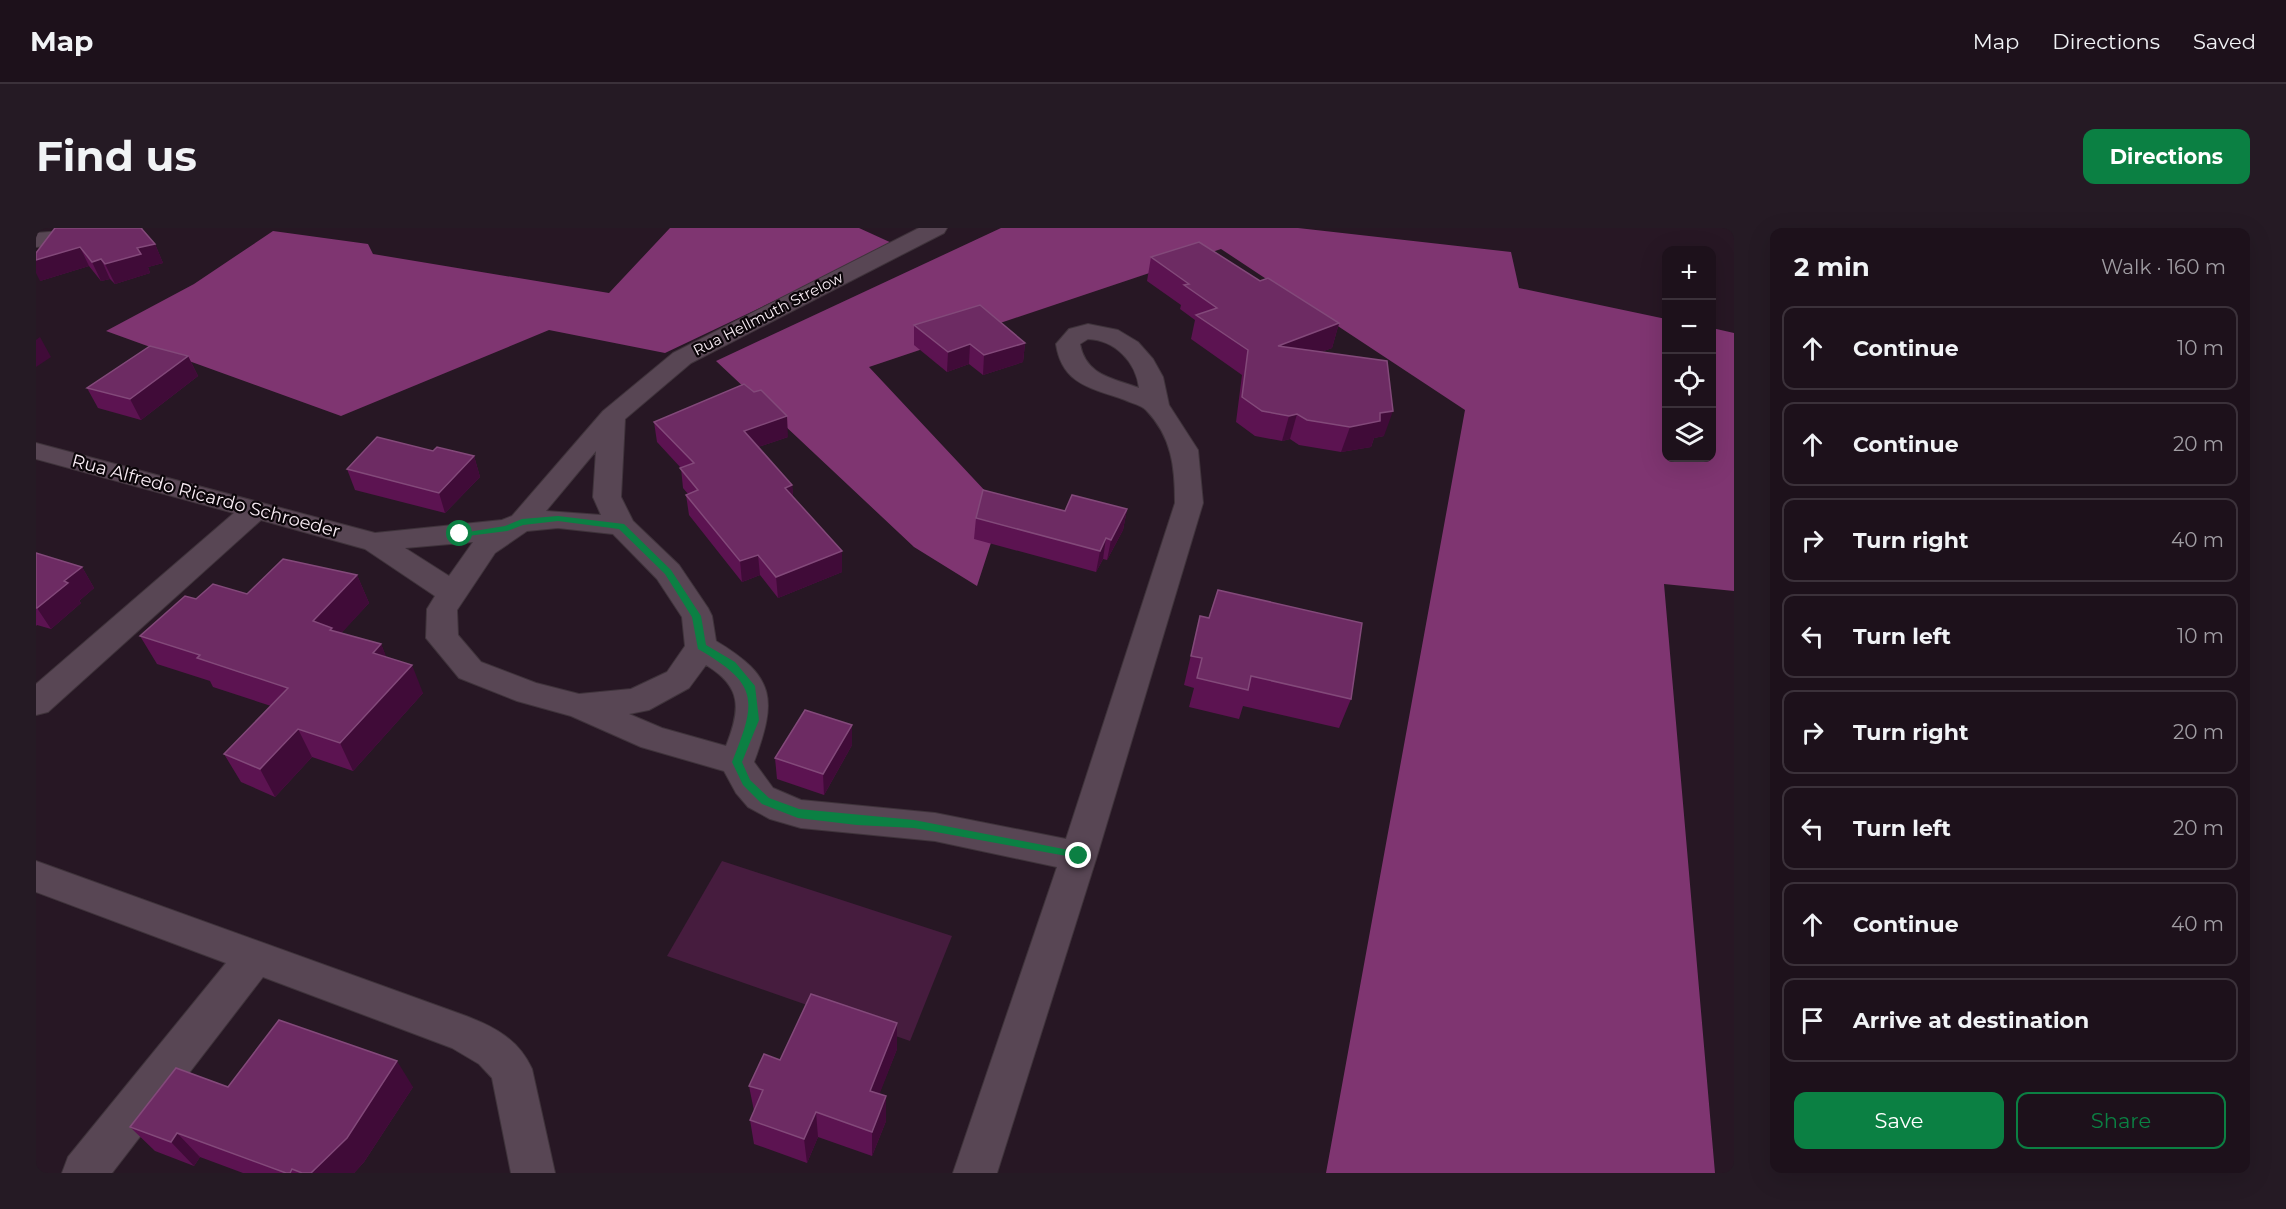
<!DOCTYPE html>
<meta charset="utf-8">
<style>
body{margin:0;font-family:Montserrat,sans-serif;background:#251a24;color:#f1f3f6}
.controls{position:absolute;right:18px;top:18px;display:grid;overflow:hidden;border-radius:12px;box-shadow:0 6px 24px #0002}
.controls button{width:54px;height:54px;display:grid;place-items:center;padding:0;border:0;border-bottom:2px solid #3b313a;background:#1d111b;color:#f1f3f6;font:30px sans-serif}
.stop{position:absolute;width:18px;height:18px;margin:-14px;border:4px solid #0b8043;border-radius:50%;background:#fff}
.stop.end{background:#0b8043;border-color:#fff;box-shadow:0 2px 6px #0008}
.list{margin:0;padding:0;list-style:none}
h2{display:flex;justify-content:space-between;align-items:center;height:78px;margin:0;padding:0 24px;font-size:26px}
h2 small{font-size:20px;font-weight:400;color:#a09da3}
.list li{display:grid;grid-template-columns:39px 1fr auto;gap:18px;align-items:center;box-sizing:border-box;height:84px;margin:0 12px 12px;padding:0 12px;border:2px solid #3b313a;border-radius:12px}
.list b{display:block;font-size:22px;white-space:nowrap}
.list em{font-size:20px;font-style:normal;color:#a09da3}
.actions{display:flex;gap:12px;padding:18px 24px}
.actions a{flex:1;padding:14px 0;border:2px solid #0b8043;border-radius:12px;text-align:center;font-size:21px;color:#0b8043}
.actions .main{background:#0b8043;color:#fff}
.icon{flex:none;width:33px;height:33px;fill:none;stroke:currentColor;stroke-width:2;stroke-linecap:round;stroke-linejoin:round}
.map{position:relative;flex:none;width:1698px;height:945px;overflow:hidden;border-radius:12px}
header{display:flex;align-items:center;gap:36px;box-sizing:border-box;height:84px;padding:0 30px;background:#1d111b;border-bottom:2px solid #3b313a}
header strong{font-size:28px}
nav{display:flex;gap:33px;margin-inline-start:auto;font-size:21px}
.intro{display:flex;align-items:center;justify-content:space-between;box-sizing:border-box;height:144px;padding:0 36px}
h1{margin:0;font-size:42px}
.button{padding:15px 27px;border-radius:12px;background:#0b8043;color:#fff;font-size:21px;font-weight:700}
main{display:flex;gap:36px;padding:0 36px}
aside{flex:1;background:#1d111b;border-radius:12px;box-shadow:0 6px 24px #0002}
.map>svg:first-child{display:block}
</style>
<header>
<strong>Map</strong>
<nav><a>Map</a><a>Directions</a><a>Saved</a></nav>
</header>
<div class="intro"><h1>Find us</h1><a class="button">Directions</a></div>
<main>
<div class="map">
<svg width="1698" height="945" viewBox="0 0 1698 945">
<rect width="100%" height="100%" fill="#271724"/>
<!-- green -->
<polygon fill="#461c3e" points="686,633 916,708 874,813 631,728"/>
<!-- forest -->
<g fill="#7f3571">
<polygon points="634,0 823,0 858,16 629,125 513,102 305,188 70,103 158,56 237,3 332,16 337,26 573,65"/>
<polygon points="965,0 1262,0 1475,24 1483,60 1630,91 1630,230 1676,230 1676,100 1698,105 1698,363 1628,356 1679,945 1290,945 1429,182 1185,21 833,139 966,281 941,358 878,319 680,133"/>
</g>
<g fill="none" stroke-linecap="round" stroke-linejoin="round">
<!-- street casing -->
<g stroke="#3f333b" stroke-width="2">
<g id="street">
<polygon points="63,0 106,0 103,5 61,13 0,19 0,5"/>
<path d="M883,0h28l-3,5 -253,130 -66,56 -4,78 12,24 46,44 29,43 4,8 4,25c60,36 61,58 38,121l19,26 28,12 134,13 131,26 109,-336c0,-36 -3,-66 -29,-93 -5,-5 -15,-7 -21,-10 -33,-12 -63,-15 -69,-56l13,-15 19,-5 30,6 20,12 15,17 10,18 6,28 29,45 5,53 -106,353 -100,317h-44l104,-306 -122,-26 -134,-13 -31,-9 -22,-12 -12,-14 -12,-22 -83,-24 -70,-31 -54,-15 -58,-23 -33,-40 1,-29 8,-13 -70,-47 -104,-29 -213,192 -12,3v-31l198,-171 -198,-54v-16l339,90 127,-13 10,-4 91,-105 70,-58zM1052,111c27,1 48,23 51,49 -26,-10 -53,-12 -59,-44zM560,223l-3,46 8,18 -55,-4zM522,300l55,6 44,45 25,38 3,29 -18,26 -36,17 -52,5 -43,-11 -55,-21 -23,-27 -1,-25 38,-57 32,-22zM437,314l-24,34 -44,-28zM670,437c36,22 35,43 20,81l-64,-18 -33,-14 20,-4 40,-22z"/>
<path d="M0,633l430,155c29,11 53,24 66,53l23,104h-44l-19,-95 -13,-14 -27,-16 -189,-71 -151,196h-50l6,-16 158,-194 -190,-71z"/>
</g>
</g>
<!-- street -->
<use href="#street" fill="#584654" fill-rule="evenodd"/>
</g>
<!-- wall -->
<g fill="#5c1351">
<polygon points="19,0 119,16 127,35 112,39 114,45 79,56 74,51 65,53 53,38 4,53"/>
<polygon points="1115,29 1224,53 1303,95 1296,120 1285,124 1348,208 1338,210 1335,219 1305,224 1263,217 1254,211 1246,213 1219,208 1200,194 1206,147 1155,111 1159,92 1144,81 1145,77 1111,53"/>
<polygon points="878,97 989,115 987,134 947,147 933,136 911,144 878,117"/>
<polygon points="152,128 162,148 105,192 62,180 51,160"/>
<polygon points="618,194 752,209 722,219 756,257 757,269 806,344 742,370 724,347 706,354 653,287 650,267 652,266 647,260 645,240 621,214"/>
<polygon points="397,223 438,228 444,249 409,285 319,262 311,241"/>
<polygon points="1091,281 1087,302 1071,332 1067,331 1060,344 938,311 940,290 1029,283"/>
<polygon points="0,325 46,339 58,360 43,373 45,375 15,401 1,397 0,398"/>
<polygon points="321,347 333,375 305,405 345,416 350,429 387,465 317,543 276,529 239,569 205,554 188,526 235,478 177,459 174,453 121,436 104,408 160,371 211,366"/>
<polygon points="1164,388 1315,471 1303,500 1207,478 1203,491 1153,479 1158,460 1148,457"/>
<polygon points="816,517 788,567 741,551 739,530"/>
<polygon points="861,795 861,821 843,866 850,868 850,893 836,928 782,909 771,935 718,916 714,892 718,883 713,858 744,832"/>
<polygon points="192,859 377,859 328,934 318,945 207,945 164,929 158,938 119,923 94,899"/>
</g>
<!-- shaded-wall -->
<g fill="#400b38">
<polygon points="119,16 127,35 112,39 114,45 79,56 69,36 101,20"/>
<polygon points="44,19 53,38 4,53 0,45 0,32"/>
<polygon points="65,31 74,51 65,53 56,34"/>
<polygon points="1303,95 1296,120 1236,142 1242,118"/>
<polygon points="4,109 15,129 0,139 0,112"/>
<polygon points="989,115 987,134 947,147 948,127"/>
<polygon points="934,116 933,136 911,144 912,124"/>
<polygon points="152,128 162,148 105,192 94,171"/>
<polygon points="1357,183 1348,208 1338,210 1335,219 1305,224 1314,199 1344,185"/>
<polygon points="1261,186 1254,211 1246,213 1253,188"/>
<polygon points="751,188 752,209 710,223 708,203"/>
<polygon points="438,228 444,249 409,285 403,265"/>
<polygon points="756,257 758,278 749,260"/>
<polygon points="1091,281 1087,302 1071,332 1075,312"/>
<polygon points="1070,310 1067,331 1060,344 1064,323"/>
<polygon points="806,323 806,344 742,370 740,349"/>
<polygon points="722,327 724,347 706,354 704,333"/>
<polygon points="46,339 58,360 43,373 45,375 15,401 1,380 28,353"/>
<polygon points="321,347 333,375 301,410 277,393"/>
<polygon points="345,416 357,445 337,425"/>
<polygon points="376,437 387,465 317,543 304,515"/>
<polygon points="816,497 816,517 788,567 787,546"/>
<polygon points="262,501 276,529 239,569 224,541"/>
<polygon points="861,795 861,821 835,888 834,863"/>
<polygon points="361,833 377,859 328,934 318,945 275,945"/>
<polygon points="850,868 850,893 836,928 836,904"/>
<polygon points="780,884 782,909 771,935 768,911"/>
<polygon points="141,905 164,929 158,938 135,914"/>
</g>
<!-- building -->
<g fill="#6d2b63" stroke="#83497a" stroke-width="1.5">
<polygon points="19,0 105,0 119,16 101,20 105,26 69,36 65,31 56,34 44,19 0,32 0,25"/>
<polygon points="1163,14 1224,53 1232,50 1303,95 1242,118 1351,133 1357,183 1344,185 1344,193 1314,199 1271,192 1261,186 1253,188 1226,183 1206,169 1212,122 1160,87 1181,80 1148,57 1153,56 1115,29"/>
<polygon points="944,77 989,115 948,127 934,116 912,124 878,97"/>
<polygon points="114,118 152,128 94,171 51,160"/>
<polygon points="708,156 718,164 725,162 751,188 708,203 756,257 749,260 806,323 740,349 722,327 704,333 650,267 662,262 644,240 658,235 618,194"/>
<polygon points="341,209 397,223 401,219 438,228 403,265 311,241"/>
<polygon points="947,262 1029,283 1036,267 1091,281 1075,312 1070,310 1064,323 940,290"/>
<polygon points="0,325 46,339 28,353 32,355 1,380 0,380"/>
<polygon points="247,331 321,347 277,393 296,400 294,402 345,416 337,425 376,437 304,515 262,501 224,541 188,526 252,460 161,430 164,427 104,408 149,368 160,371 177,356 211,366"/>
<polygon points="1182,362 1326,395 1315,471 1215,448 1212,462 1161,450 1166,430 1155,428 1164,388 1173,390"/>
<polygon points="769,482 816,497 787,546 739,530"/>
<polygon points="775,766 861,795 834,863 850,868 836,904 780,884 768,911 714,892 727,862 713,858 728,826 744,832"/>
<polygon points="243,792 361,833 311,910 275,945 266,945 256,941 254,945 250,945 141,905 135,914 94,899 140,840 192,859"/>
</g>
<!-- route -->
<path fill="#0b8043" d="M522,288l66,8 47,46 30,46 5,29 29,17 20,24 4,34 -17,42 8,18 19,18 30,11 115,11 165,32 4,1v6l-169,-31 -57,-3 -59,-7 -36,-14 -19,-19 -11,-23c25,-62 27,-78 -34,-113l-6,-32 -27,-43 -46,-45 -61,-8 -35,4 -16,6 -47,6 -4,-3 49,-8 17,-7z"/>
<g text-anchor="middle" stroke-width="4.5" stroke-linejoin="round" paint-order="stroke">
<!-- far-street labels -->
<g font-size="15" fill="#f9edf5" stroke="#0c060a">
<text transform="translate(732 86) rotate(-27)" y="5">Rua Hellmuth Strelow</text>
</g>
<!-- street labels -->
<g font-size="18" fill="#f9edf5" stroke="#0c060a">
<text transform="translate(170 268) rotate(15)" y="6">Rua Alfredo Ricardo Schroeder</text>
</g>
</g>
</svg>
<div class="controls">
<button>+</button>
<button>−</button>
<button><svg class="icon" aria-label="locate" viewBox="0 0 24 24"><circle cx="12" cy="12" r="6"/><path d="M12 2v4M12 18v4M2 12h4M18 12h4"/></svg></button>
<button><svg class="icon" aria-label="layers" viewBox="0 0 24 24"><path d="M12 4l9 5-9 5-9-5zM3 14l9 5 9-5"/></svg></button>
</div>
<div class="stop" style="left:424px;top:306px"></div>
<div class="stop end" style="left:1043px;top:628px"></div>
</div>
<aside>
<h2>2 min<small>Walk · 160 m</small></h2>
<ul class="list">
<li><svg class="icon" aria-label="ahead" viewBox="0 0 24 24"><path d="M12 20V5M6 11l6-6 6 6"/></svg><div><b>Continue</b></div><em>10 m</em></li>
<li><svg class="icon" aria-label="ahead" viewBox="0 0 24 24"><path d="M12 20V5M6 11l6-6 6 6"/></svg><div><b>Continue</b></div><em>20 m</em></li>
<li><svg class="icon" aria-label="right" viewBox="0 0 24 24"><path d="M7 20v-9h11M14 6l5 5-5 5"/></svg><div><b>Turn right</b></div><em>40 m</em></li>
<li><svg class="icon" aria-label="left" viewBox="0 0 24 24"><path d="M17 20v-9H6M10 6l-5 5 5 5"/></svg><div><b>Turn left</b></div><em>10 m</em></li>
<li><svg class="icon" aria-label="right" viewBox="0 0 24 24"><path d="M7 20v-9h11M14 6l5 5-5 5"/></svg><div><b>Turn right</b></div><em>20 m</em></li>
<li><svg class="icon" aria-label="left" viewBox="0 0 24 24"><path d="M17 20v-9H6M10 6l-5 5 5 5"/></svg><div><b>Turn left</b></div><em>20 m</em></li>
<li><svg class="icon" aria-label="ahead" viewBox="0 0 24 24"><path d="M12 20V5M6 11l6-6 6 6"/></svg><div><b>Continue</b></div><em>40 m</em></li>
<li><svg class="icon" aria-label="arrive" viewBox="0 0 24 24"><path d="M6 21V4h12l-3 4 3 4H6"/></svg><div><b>Arrive at destination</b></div></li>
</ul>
<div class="actions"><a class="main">Save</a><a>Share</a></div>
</aside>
</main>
